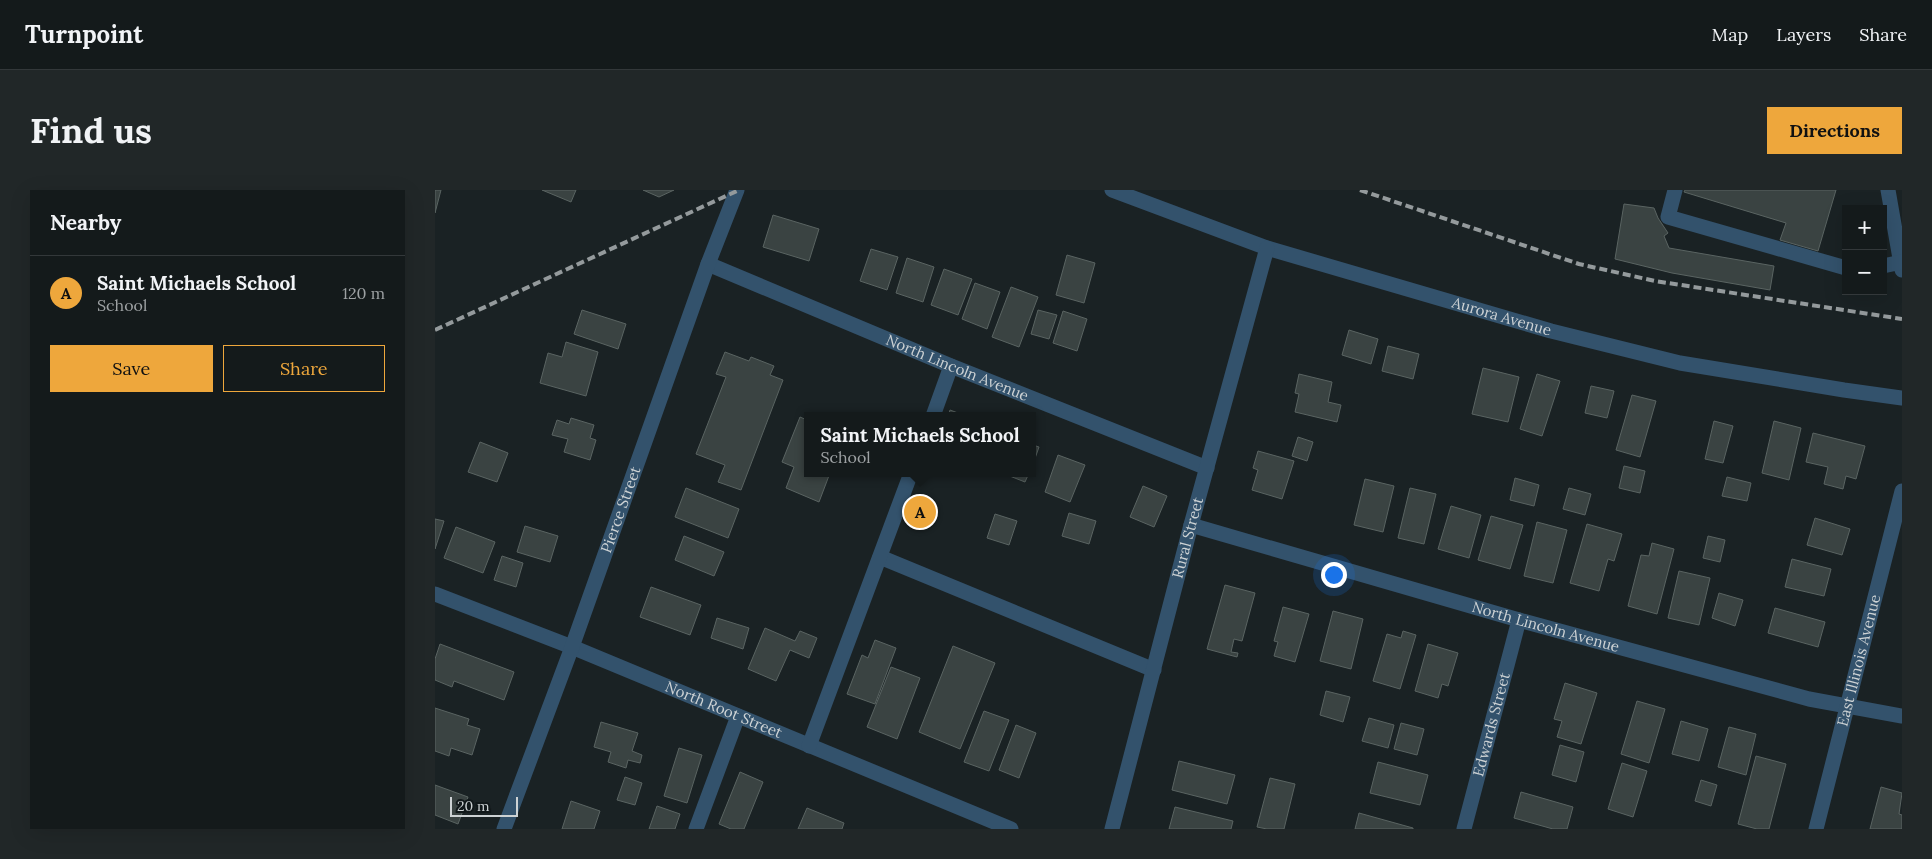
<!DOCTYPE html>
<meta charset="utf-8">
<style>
body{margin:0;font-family:Lora,serif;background:#212728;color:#f1f3f6}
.controls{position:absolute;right:15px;top:15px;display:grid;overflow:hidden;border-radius:0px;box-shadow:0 5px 20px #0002}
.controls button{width:45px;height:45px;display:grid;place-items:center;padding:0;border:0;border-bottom:1px solid #33383a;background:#141a1b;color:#f1f3f6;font:25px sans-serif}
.scale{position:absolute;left:15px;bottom:12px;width:68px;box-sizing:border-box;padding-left:5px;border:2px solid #cdd2d4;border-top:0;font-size:14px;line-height:18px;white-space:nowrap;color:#cdd2d4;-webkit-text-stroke:4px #11181a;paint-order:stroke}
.you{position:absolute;left:898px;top:384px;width:18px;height:18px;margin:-12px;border:4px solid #fff;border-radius:50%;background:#1a73e8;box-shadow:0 0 0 8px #1a73e833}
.badge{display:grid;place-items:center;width:32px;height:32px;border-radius:50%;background:#eea73c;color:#111;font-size:16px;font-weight:700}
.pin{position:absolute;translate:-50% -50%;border:2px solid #fff;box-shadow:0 1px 5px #0006}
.popup{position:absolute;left:369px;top:222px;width:232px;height:65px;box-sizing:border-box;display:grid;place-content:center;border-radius:0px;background:#141a1b;filter:drop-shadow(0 1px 4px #0005);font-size:16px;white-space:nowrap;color:#9da1a3}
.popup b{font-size:19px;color:#f1f3f6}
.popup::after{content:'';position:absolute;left:50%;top:100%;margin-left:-10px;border:10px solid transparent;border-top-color:#141a1b}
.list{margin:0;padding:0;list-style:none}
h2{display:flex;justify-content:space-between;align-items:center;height:65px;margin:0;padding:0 20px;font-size:21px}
h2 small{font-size:16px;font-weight:400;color:#9da1a3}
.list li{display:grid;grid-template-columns:32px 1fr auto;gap:15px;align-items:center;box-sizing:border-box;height:75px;padding:0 20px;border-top:1px solid #33383a}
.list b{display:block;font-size:19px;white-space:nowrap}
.list p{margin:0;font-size:16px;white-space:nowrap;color:#9da1a3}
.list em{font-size:16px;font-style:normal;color:#9da1a3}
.actions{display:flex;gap:10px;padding:15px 20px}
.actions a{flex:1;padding:11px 0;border:1px solid #eea73c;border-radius:0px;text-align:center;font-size:18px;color:#eea73c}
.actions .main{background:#eea73c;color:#111}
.map{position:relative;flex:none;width:1467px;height:639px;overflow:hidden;border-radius:0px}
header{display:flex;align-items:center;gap:30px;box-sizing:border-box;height:70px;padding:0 25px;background:#141a1b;border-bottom:1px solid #33383a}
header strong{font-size:24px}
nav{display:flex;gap:28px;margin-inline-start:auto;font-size:18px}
.intro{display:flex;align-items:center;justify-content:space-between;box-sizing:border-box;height:120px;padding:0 30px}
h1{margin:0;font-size:35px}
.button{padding:12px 22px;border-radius:0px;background:#eea73c;color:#111;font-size:18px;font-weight:700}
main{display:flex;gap:30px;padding:0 30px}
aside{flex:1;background:#141a1b;border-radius:0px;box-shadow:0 5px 20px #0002}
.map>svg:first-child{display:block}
</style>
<header>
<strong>Turnpoint</strong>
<nav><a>Map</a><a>Layers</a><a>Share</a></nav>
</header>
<div class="intro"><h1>Find us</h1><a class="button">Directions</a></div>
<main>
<aside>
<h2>Nearby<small></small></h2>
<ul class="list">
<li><span class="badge">A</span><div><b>Saint Michaels School</b><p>School</p></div><em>120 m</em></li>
</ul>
<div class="actions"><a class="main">Save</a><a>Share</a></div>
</aside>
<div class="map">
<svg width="1467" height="639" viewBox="0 0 1467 639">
<rect width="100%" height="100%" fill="#1a2224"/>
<!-- building -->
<g fill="#3a4342" stroke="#5a6462">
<polygon points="0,0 6,0 0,23"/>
<polygon points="107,0 141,0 136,12"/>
<polygon points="208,0 239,0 224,7"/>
<polygon points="1250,0 1401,0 1383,61 1345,50 1351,33 1249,2"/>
<polygon points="1189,14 1219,18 1223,28 1233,43 1229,46 1234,58 1339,76 1335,100 1237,83 1180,69"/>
<polygon points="338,25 384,39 374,71 328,57"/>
<polygon points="436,59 463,67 452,100 425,91"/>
<polygon points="632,65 660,73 649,113 621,105"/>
<polygon points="472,68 499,77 488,112 461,103"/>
<polygon points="509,79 537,89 523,125 496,115"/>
<polygon points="540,93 565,102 552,139 527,129"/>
<polygon points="576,97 603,107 584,157 557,147"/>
<polygon points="147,120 191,134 183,159 139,144"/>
<polygon points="603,120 622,125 614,149 596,144"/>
<polygon points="628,121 652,129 642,161 618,153"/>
<polygon points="914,140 943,149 936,174 907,165"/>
<polygon points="131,152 163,162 151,206 105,193 113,163 127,167"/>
<polygon points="953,156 984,164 978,189 947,181"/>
<polygon points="290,162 314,171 316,167 339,176 335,185 348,190 306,300 283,292 290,275 261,264 291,187 281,184"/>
<polygon points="1048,178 1084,187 1073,232 1037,224"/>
<polygon points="864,184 897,192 893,212 906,215 902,232 860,222 864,204 860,203"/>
<polygon points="1102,184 1125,191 1107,246 1085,239"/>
<polygon points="1156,196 1179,201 1172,228 1150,223"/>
<polygon points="1197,205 1221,211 1205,267 1181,260"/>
<polygon points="515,220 531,226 513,226"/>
<polygon points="365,227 372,230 372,283 395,283 384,312 351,298 359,277 347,272"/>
<polygon points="136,228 159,235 155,248 161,250 155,270 129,262 133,249 117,245 122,230 134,234"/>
<polygon points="1279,231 1298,236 1288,273 1270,269"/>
<polygon points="1339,231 1366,238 1354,290 1327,283"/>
<polygon points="1378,243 1430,256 1421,289 1411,286 1408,299 1389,294 1393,277 1371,272"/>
<polygon points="863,247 878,252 872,271 857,266"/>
<polygon points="45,252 73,263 62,292 33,282"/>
<polygon points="598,255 604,257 598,274"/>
<polygon points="823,261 859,271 847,309 817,300 823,280 818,278"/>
<polygon points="623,265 650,275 635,312 610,302"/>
<polygon points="1189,276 1210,281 1205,303 1184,298"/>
<polygon points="567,283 594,283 590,292"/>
<polygon points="1292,287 1316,293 1312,311 1287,306"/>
<polygon points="1080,288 1104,295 1099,316 1075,310"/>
<polygon points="930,289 959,296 948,342 919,335"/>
<polygon points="708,296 732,306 719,337 695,327"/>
<polygon points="251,298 304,319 293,348 240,327"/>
<polygon points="975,298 1001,304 989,354 963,348"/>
<polygon points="1134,298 1156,304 1150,325 1128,319"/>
<polygon points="1016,316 1046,325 1034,368 1003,359"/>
<polygon points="634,323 661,331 654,354 627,346"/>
<polygon points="560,324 582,331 574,355 552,348"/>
<polygon points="1056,326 1088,335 1075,379 1043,370"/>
<polygon points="1380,328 1415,339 1407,365 1372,355"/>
<polygon points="0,329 9,331 0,359"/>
<polygon points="1102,332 1132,340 1118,393 1089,386"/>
<polygon points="1152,334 1187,344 1179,371 1173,369 1164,401 1135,393"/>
<polygon points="90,336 123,346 115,372 82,362"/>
<polygon points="21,337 60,352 48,383 9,368"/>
<polygon points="249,346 289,362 279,386 240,370"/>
<polygon points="1273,346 1290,350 1285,372 1268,368"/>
<polygon points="1217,353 1239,359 1222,424 1193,416 1206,365 1214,366"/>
<polygon points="67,366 88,373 81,397 59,390"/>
<polygon points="1357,369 1396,379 1389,406 1350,397"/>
<polygon points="1244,381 1275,388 1264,435 1233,428"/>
<polygon points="790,395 820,403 807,451 799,449 796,462 803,463 802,467 772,459"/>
<polygon points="216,397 266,415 255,445 205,427"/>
<polygon points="1284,403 1308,410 1300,436 1277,428"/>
<polygon points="848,417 874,424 860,472 839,466 843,452 839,451"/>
<polygon points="1340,418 1390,432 1383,457 1333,443"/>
<polygon points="898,421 928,429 916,479 885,471"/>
<polygon points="282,428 314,438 308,459 276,448"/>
<polygon points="330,438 360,451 365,441 382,448 374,468 355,460 341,491 313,479"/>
<polygon points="968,441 981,445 965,499 938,491 952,444 966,448"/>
<polygon points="440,450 461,458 440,514 412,504 427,465 433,468"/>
<polygon points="5,454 79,482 69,510 19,491 17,497 0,490 0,469"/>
<polygon points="993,454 1023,463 1013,496 1007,494 1003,508 980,501"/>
<polygon points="518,456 560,473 525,559 484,542"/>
<polygon points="456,477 485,488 462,549 432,537"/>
<polygon points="1130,493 1162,503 1146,554 1122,547 1127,531 1119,529"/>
<polygon points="891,501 915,507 908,532 885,525"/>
<polygon points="1202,511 1230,519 1214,573 1186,564"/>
<polygon points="0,518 34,529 32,535 45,539 37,565 16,558 14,566 0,561"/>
<polygon points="549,521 574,530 554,581 529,572"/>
<polygon points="934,528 959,535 953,558 927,551"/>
<polygon points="1246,531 1273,539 1264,571 1237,564"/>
<polygon points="166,532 203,543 197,561 207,565 205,573 193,570 191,578 173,572 176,562 159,557"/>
<polygon points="966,533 989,539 982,565 959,559"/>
<polygon points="581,535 601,543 584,588 564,580"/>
<polygon points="1294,537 1321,544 1311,585 1283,577"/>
<polygon points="1125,555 1149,562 1141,592 1117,585"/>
<polygon points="244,558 267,565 252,613 229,606"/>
<polygon points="1321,566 1351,574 1334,639 1322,639 1303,634"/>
<polygon points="744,571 800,585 792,614 737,600"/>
<polygon points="943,572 993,585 985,615 935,603"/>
<polygon points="1187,573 1212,581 1198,627 1173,619"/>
<polygon points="305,582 328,592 309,639 296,639 284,634"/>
<polygon points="190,587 207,593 200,615 182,610"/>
<polygon points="835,588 860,594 849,639 832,639 822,637"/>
<polygon points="1266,590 1282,595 1276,616 1260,611"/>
<polygon points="0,595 33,607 23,634 0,625"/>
<polygon points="1446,597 1467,603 1464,624 1467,625 1467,639 1435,639"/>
<polygon points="1086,602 1138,617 1132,639 1118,639 1079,628"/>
<polygon points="136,611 165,621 159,639 127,639"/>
<polygon points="222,616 245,624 240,639 214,639"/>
<polygon points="740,617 798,631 796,639 734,639"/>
<polygon points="372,618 409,633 407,639 363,639"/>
<polygon points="924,623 978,638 978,639 920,639"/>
</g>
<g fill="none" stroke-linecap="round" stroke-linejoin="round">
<!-- minor -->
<g stroke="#33526c" stroke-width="15">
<path id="s1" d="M677,0l155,58 284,83 129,32 164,27 58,8"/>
<polyline points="1240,0 1233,27 1411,78"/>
<polyline points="1453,0 1467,80"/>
<path id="s2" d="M273,74l243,102 256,102"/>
<polyline points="1448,76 1466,72"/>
<polyline points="498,226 516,176"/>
<path id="s3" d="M756,335l328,95 290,79 93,17"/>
<polyline points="445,367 719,480"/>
<path id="s4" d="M0,404l137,53 439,182"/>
<polyline points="374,556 476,283"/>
<path id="s5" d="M69,639l68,-182 136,-383 29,-74"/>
<polyline points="261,639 303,526"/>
<path id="s6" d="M677,639l79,-304 76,-277"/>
<path id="s7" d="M1029,639l55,-209"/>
<path id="s8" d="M1381,639l86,-338"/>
</g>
<!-- rail -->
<g stroke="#949a9c" stroke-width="4" stroke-dasharray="8 4" stroke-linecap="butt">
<polyline points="925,0 1144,74 1220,91 1467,129"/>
<polyline points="0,140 304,0"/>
</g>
</g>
<g text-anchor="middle" stroke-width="5" stroke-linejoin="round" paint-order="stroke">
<!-- street labels -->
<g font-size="15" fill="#cdd2d4" stroke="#11181a">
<text dy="5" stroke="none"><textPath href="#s1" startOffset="410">Aurora Avenue</textPath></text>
<text dy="5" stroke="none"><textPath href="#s2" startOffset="270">North Lincoln Avenue</textPath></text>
<text dy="5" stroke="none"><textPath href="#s5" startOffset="340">Pierce Street</textPath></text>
<text dy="5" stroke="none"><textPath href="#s6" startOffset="301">Rural Street</textPath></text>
<text dy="5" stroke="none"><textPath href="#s3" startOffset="369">North Lincoln Avenue</textPath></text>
<text dy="5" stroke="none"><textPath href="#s8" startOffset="174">East Illinois Avenue</textPath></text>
<text dy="5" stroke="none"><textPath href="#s4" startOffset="311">North Root Street</textPath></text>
<text dy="5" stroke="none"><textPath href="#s7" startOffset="108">Edwards Street</textPath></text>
</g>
</g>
</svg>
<div class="controls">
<button>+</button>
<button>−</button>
</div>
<div class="scale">20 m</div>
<div class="you"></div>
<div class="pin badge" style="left:485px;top:322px">A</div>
<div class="popup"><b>Saint Michaels School</b>School</div>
</div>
</main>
